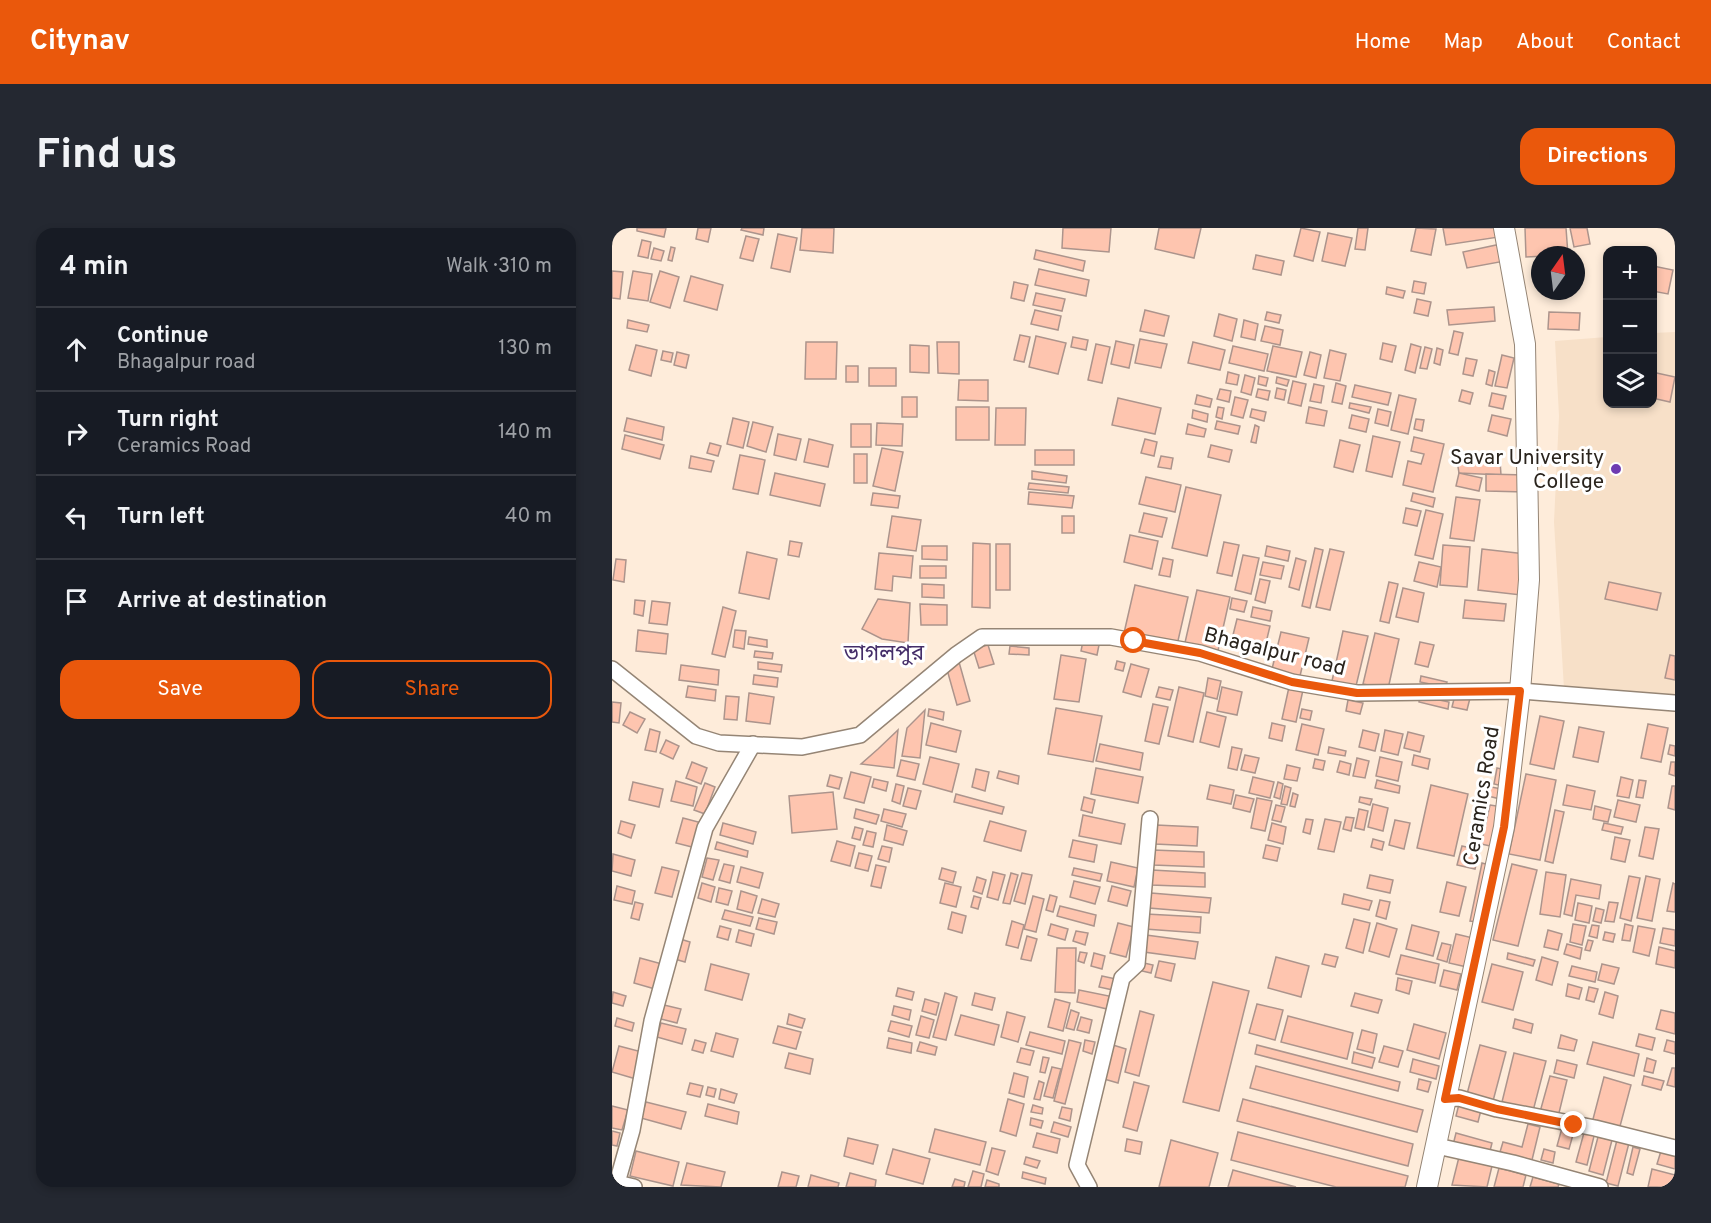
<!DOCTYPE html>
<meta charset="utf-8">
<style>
body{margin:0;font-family:Overpass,"Noto Sans Bengali",sans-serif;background:#242831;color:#f1f3f6}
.controls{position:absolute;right:18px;top:18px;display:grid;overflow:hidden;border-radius:12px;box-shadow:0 3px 9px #0003}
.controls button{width:54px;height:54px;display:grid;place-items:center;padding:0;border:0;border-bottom:2px solid #363941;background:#171b24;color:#f1f3f6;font:30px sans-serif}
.compass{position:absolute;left:919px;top:18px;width:54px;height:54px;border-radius:50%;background:#171b24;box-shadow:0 3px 9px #0003;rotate:14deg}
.stop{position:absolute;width:18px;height:18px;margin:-14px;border:4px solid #ea580c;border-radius:50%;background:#fff}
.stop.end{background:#ea580c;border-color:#fff;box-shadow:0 2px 6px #0008}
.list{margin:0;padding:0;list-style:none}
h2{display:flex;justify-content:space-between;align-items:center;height:78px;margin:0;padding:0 24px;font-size:26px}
h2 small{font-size:20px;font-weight:400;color:#9ea1a6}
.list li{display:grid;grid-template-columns:39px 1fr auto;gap:18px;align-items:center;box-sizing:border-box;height:84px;padding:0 24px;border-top:2px solid #363941}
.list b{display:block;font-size:22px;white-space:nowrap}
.list p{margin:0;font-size:20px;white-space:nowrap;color:#9ea1a6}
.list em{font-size:20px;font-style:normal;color:#9ea1a6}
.actions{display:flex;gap:12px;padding:18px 24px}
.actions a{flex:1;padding:14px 0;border:2px solid #ea580c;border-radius:18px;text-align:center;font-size:21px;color:#ea580c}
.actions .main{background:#ea580c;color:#fff}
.icon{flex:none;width:33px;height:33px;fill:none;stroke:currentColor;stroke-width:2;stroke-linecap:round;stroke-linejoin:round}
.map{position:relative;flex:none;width:1063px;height:959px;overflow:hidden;border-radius:18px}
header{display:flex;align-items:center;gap:36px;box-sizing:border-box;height:84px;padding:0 30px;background:#ea580c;color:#fff}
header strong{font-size:28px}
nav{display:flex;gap:33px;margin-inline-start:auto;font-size:21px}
.intro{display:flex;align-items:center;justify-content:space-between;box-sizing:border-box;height:144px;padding:0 36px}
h1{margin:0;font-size:42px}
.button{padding:15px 27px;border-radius:18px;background:#ea580c;color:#fff;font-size:21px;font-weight:700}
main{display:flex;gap:36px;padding:0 36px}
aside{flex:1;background:#171b24;border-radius:18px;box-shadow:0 3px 9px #0003}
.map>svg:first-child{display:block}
</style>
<header>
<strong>Citynav</strong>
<nav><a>Home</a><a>Map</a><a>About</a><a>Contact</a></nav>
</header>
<div class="intro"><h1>Find us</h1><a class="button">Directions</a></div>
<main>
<aside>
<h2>4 min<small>Walk · 310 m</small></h2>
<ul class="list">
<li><svg class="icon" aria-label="ahead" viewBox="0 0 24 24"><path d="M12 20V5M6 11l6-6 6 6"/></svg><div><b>Continue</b><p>Bhagalpur road</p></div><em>130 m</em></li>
<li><svg class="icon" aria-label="right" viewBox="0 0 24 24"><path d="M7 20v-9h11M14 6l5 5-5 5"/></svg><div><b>Turn right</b><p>Ceramics Road</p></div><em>140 m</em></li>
<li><svg class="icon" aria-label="left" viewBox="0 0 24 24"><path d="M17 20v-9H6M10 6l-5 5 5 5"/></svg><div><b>Turn left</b></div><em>40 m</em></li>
<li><svg class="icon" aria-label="arrive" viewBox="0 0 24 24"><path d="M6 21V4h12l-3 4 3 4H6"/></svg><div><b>Arrive at destination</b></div></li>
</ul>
<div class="actions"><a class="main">Save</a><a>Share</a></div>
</aside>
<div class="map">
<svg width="1063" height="959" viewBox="0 0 1063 959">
<rect width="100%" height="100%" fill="#feecda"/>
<!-- built -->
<polygon fill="#f7e0c8" points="1063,104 1063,475 952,461 942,294 947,188 943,113 995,109 996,176 1040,176 1041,105"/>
<!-- building -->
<g fill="#fec5af" stroke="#ac948c" stroke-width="1.5">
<polygon points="25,0 54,0 52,9 25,3"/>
<polygon points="86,0 99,0 96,14 84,11"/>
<polygon points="130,0 152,0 151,7 129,2"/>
<polygon points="190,0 222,0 221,25 188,22"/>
<polygon points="451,0 499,0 497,24 450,20"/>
<polygon points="547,0 589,0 582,30 543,21"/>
<polygon points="689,0 708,4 701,33 682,28"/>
<polygon points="746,0 756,0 753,22 743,21"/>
<polygon points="804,0 824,1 819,27 799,23"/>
<polygon points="831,0 885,0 887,9 834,17"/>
<polygon points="913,0 954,0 956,27 914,29"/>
<polygon points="958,0 975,0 978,16 962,19"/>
<polygon points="716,5 740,10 733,38 710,33"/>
<polygon points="166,6 185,10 178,44 159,40"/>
<polygon points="134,8 147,11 141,33 128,30"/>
<polygon points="30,12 39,14 36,30 26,28"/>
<polygon points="889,16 893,33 855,40 851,24"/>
<polygon points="59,19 63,20 60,33 56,32"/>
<polygon points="42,20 52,23 49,33 39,31"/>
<polygon points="424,22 473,33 471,43 422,31"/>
<polygon points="644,27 672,33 669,47 641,41"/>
<polygon points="1041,38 1061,42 1056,66 1040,63"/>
<rect x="925" y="39" width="3" height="21"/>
<polygon points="427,41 477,52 474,68 423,57"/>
<polygon points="0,43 11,44 8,71 0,70"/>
<polygon points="21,43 40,46 36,73 16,70"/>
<polygon points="48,43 67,49 58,80 38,74"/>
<polygon points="79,48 111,57 105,82 72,73"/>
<polygon points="802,53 814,55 812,66 800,64"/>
<polygon points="402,54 416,57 412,73 399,70"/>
<polygon points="775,59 793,63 791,70 774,66"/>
<polygon points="424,65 453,71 450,83 421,77"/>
<polygon points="805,71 819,74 816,88 802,85"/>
<polygon points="882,79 883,93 837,97 835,82"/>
<polygon points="423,82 449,88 446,102 419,96"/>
<polygon points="533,82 557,88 552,108 528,103"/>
<polygon points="655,84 669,87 667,95 653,92"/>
<polygon points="937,84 968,85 967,102 936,101"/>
<polygon points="607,86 625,91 620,113 602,108"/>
<polygon points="16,92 37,97 35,104 15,100"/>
<polygon points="632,92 646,96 643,112 629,109"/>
<polygon points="653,98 671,102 668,117 649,113"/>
<polygon points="842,103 851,105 846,127 837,125"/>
<polygon points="408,107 418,109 412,134 402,132"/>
<polygon points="424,108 454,115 446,146 417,139"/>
<polygon points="461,109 476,112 474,122 459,119"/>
<polygon points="528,111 555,116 549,140 523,135"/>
<polygon points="504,113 522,117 517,140 499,136"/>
<polygon points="194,114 225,114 224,151 193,151"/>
<polygon points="325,114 347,114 347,146 326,145"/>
<polygon points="581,114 613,122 608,142 576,135"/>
<polygon points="771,115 784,118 780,134 768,131"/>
<polygon points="484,116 498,119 490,155 476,152"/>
<polygon points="799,116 809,119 803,145 793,142"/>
<polygon points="24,117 45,122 39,148 17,142"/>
<polygon points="298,117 317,118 317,145 298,144"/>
<polygon points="621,118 656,126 652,143 617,135"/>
<polygon points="661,118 690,124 684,149 655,143"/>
<polygon points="813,119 820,121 815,141 808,140"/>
<polygon points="825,120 831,122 828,137 822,135"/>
<polygon points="718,122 734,126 728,153 712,150"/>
<polygon points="51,123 61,125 59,134 49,132"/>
<polygon points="65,124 77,127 74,140 62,137"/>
<polygon points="698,124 709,127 704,150 692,147"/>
<polygon points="890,127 902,130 895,160 883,158"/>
<polygon points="854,130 865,132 861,148 851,146"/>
<rect x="234" y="138" width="12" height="16"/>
<rect x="257" y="140" width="27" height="18"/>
<polygon points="877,142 883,144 880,158 874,156"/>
<polygon points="616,144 627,147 625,157 614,155"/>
<polygon points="1040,144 1063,149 1058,174 1040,170"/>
<polygon points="633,147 643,150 639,167 629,164"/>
<polygon points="647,148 656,150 654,158 646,156"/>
<polygon points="665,149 677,152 675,158 664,155"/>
<polygon points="347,152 376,152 376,173 346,172"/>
<polygon points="681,153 694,156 689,178 676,175"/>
<polygon points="724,155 734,158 730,176 720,174"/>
<polygon points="702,156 712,158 709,175 698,173"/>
<polygon points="743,157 779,165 776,177 740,169"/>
<polygon points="665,160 674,162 672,172 663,170"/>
<polygon points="608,161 619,163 617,174 605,171"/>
<polygon points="646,161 658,163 656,172 644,169"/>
<polygon points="850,162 861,165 858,176 847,173"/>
<polygon points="880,165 894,168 891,181 877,178"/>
<polygon points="585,167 600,171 598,179 583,176"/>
<polygon points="787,167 804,171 796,206 779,202"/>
<rect x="290" y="169" width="15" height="20"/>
<polygon points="623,169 636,172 631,190 619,187"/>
<polygon points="506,170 549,180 543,206 500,197"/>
<polygon points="738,175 759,179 757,185 737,180"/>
<rect x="344" y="179" width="33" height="33"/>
<polygon points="606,179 612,180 610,191 604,189"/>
<polygon points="697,179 715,183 712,198 694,195"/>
<polygon points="384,180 414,180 413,217 383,217"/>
<polygon points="640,181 654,184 652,193 638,189"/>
<polygon points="766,181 779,184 776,198 763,195"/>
<polygon points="581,182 596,186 595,194 580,190"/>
<polygon points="740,187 757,191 754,204 737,200"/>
<polygon points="880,187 899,191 895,208 876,203"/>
<polygon points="15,190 52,199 50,212 12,203"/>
<polygon points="121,190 137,194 131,220 115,216"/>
<polygon points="804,191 812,192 810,203 802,201"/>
<polygon points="605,193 628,198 626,206 603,201"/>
<polygon points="141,194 161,199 154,224 135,218"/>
<polygon points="265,195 291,196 290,218 264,217"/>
<rect x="239" y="196" width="20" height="23"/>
<polygon points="576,196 594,201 592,209 574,206"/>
<polygon points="643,197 647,199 644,215 639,214"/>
<polygon points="166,206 189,211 184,232 162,227"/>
<polygon points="13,207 52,217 48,231 10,221"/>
<polygon points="761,208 788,214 780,249 754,243"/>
<polygon points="802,209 832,216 821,264 791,257 796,233 809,236 812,226 799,223"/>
<polygon points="197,211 221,217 216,239 192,234"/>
<polygon points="533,211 545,214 542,228 529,225"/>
<polygon points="728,212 748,217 741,244 722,239"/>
<polygon points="98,215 109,218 106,228 95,225"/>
<polygon points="599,217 620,222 617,234 596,229"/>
<polygon points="270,220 291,224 283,263 261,258"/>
<rect x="423" y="222" width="39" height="15"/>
<rect x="242" y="226" width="13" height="29"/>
<polygon points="844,226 888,233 889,247 847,245"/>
<polygon points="128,227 153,232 146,266 121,261"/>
<polygon points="79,228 102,233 99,244 77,240"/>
<polygon points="549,228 561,230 559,241 546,239"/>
<polygon points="420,243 455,248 454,255 420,251"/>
<polygon points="163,245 213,256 208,278 158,267"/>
<polygon points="847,245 870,250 867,263 844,258"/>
<polygon points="874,246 915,247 915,264 874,263"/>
<polygon points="534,249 569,257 563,284 527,276"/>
<polygon points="417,255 457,259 456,265 416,261"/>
<polygon points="574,259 609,267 595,328 560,320"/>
<polygon points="417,264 462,268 460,280 416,276"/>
<polygon points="261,265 288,268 286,280 259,277"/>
<polygon points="801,265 823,270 821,279 799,273"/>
<polygon points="844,269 868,272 862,313 838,310"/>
<polygon points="794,280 809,283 805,298 791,295"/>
<polygon points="814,282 831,286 821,331 803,327"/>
<polygon points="532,285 555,290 550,309 527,304"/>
<polygon points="280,288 309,292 304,323 275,319"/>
<rect x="450" y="288" width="12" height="17"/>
<polygon points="518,307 546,313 540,341 512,334"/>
<polygon points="178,313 190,315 187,329 176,327"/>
<polygon points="612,314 627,317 620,348 605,345"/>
<polygon points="361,315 378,316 378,380 360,379"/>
<rect x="384" y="316" width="14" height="46"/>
<polygon points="831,317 858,319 855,359 828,357"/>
<polygon points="310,318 335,318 335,332 310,331"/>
<polygon points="655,318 678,323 676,333 653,328"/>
<polygon points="703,320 711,322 698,380 690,378"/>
<polygon points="718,321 732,324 718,382 704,379"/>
<polygon points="870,321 914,326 909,367 866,362"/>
<polygon points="135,324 165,331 157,371 127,365"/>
<polygon points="267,325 301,328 299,350 281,348 280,363 263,361"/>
<polygon points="631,327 647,330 639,366 623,362"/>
<polygon points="551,330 561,332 558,349 547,347"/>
<polygon points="684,330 694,333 687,362 677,359"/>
<polygon points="4,331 14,332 12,354 1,352"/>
<polygon points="651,334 672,338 669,351 648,347"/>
<polygon points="807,334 829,339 825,359 802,353"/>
<rect x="308" y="338" width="26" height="12"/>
<polygon points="648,351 658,353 653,375 643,372"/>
<polygon points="777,354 786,356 777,395 768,393"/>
<polygon points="997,354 1049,365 1045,382 993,371"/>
<polygon points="310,356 332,357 332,370 310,369"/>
<polygon points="523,357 576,369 565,417 512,405"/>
<polygon points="791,360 812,365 806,394 784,389"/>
<polygon points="585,362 618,369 605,427 572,419"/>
<polygon points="620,370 635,373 632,384 618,381"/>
<polygon points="266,371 298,375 296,415 270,411 250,401"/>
<polygon points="23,372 33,373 31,388 22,386"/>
<polygon points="853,372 894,376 892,393 851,390"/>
<polygon points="40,373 58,375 55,397 37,395"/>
<polygon points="308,376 335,377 335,397 309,397"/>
<polygon points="111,379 124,383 113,429 100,426"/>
<polygon points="641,379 660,383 658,393 639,389"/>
<polygon points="625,391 658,398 653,419 620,411"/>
<polygon points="26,402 56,406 54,426 24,423"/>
<polygon points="123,402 134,403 132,421 121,419"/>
<polygon points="731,403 756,408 744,458 720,453"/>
<polygon points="669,404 697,410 688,448 660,441"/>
<polygon points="763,405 787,411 776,461 751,456"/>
<polygon points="137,409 155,412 155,419 136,416"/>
<polygon points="471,413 487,417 485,427 469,423"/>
<polygon points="808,414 822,417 816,439 803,436"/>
<polygon points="376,417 382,436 367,440 361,421"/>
<polygon points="398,418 417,420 417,427 397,426"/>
<polygon points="143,423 161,425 160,431 142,429"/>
<polygon points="449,427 474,431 467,474 442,471"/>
<polygon points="1058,427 1063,428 1063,452 1053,450"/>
<polygon points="505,433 513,435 511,443 503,441"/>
<polygon points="146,434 170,437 169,444 146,441"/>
<polygon points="347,434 358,473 345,477 334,438"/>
<polygon points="519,436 537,441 529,469 511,464"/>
<polygon points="69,437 107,442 106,457 67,452"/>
<polygon points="142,447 166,450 165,459 141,456"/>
<polygon points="809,448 835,454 833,459 808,454"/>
<polygon points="596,450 609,453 605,471 593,468"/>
<polygon points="76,458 104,462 103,473 74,469"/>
<polygon points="547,459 561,462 558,472 544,469"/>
<polygon points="567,459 592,465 581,514 556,508"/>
<polygon points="610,459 630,464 625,487 605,483"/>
<polygon points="677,459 691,462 684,494 670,491"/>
<polygon points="137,465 162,469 158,496 134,493"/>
<polygon points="843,467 858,470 855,482 840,479"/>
<polygon points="114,468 127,469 125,492 112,491"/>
<polygon points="808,468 837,474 836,481 807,474"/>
<polygon points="736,472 751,475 748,486 734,483"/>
<polygon points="0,474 9,475 7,495 0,494"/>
<polygon points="541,476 556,479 547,516 533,513"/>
<polygon points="444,480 490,488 481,534 436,526"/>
<polygon points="317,481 332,484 331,492 316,488"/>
<polygon points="690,481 700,483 698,492 688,490"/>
<polygon points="313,482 308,530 290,528 295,500"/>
<polygon points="18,484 33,491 25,505 11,497"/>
<polygon points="595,484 614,489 607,519 588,514"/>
<polygon points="928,488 952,493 942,541 918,536"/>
<polygon points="319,495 349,503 344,524 314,517"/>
<polygon points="660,495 673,498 670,513 657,510"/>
<polygon points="690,496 712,501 706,527 684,522"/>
<polygon points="1036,496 1056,500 1049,534 1029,530"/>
<polygon points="967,499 992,504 986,534 961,529"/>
<polygon points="38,501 48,504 44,524 33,522"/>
<polygon points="286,502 282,540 249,536 266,521"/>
<polygon points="751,502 767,506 763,523 747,519"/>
<polygon points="773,502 791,506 786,527 769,523"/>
<polygon points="796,504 812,508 808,524 792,520"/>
<polygon points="54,512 67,518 61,531 48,525"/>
<polygon points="488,516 531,525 528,542 484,533"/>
<polygon points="1058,517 1063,518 1063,528 1056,526"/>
<polygon points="620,519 630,521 625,542 616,540"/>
<polygon points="717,519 734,523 733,528 716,525"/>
<polygon points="633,527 647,530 643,545 629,542"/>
<polygon points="802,527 818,531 816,541 800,537"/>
<polygon points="318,529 347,536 340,564 311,556"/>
<polygon points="768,529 790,534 786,553 764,548"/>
<polygon points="745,530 757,533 753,550 741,548"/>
<polygon points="703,531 713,533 711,542 701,540"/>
<polygon points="289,532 307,536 303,552 285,548"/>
<polygon points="728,533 739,536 737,547 725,544"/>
<polygon points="80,534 95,540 89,556 74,550"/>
<polygon points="1059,534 1063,534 1063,548 1057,546"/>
<polygon points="675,537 688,540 685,553 672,551"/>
<polygon points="484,540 531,549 526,575 479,566"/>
<polygon points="885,540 898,543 895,559 882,556"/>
<polygon points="364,541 377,544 373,563 360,559"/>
<polygon points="387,543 407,548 406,556 385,550"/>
<polygon points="239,544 259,549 252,575 232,570"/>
<polygon points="914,546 944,552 928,632 897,626"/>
<polygon points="218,547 230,550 227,561 215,558"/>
<polygon points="641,549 662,554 658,570 637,565"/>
<polygon points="1009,549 1021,552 1017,570 1005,568"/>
<polygon points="262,551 276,554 274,563 260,559"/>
<polygon points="765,552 788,558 787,565 763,560"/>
<polygon points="1027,552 1034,553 1031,570 1024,569"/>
<polygon points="64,553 85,559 81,578 59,573"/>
<polygon points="21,554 51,561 47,579 17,572"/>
<polygon points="666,554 671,556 668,571 662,569"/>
<polygon points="93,555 103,559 93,586 82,582"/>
<polygon points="284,556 292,558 288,576 280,573"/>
<polygon points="598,557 622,562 619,576 595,571"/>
<polygon points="819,557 856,566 842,628 805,620"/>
<polygon points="955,557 983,563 979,582 951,577"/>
<polygon points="673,558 679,560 675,577 669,576"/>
<polygon points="874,558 890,561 888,571 872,567"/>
<polygon points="1060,558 1063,558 1063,582 1056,580"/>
<polygon points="296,560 309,563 304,581 291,578"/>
<polygon points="221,564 225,601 180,605 177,568"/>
<polygon points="681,565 686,567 683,579 678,578"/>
<polygon points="344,566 392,579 390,586 342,574"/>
<polygon points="624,567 642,571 638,584 621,580"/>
<polygon points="472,569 483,572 480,585 469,582"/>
<polygon points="748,569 760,571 758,577 747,574"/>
<polygon points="645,570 660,573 653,603 639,600"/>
<polygon points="1006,572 1028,577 1024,594 1002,589"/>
<polygon points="761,576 776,580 771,603 756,599"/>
<polygon points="664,577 673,579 669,594 660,592"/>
<polygon points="878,577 891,579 883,619 869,616"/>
<polygon points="983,578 999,582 996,594 981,591"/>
<polygon points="244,581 267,587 264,596 242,590"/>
<polygon points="272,581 294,586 290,599 269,593"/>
<polygon points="747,581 756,583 752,602 743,600"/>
<polygon points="943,582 952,584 941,635 933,633"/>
<polygon points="471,587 513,596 509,616 467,608"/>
<polygon points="734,589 742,590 739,603 731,601"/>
<polygon points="71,590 90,595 84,620 64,615"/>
<polygon points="694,591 701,592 698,606 691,604"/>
<polygon points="713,591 729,594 722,624 706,621"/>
<polygon points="783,592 798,595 792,621 777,617"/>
<polygon points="9,593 23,597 19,610 6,605"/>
<polygon points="378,593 414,603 409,623 372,613"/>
<polygon points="111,595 144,604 141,616 108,607"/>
<polygon points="660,595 674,599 671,616 656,612"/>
<polygon points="992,595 1011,599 1009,606 990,602"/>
<polygon points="275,597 295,603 291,617 272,612"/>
<polygon points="544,597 586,599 585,618 543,616"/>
<polygon points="243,599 251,601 248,612 240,610"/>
<polygon points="1033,599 1047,601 1041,631 1027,628"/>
<polygon points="255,603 264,605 261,619 251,617"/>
<polygon points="1003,609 1018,612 1013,634 999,631"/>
<polygon points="761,611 772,614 770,622 759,619"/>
<polygon points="461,612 485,617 482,634 457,629"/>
<polygon points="225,613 243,618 238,638 219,633"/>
<polygon points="105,614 136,623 135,629 103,621"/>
<polygon points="654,617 668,620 665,633 651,630"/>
<polygon points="270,618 280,620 277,634 266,631"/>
<polygon points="850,618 868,622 863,641 845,637"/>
<polygon points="541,622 592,624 592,639 541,637"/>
<polygon points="247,625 260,628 256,643 243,640"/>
<polygon points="1,626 23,632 19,648 0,643"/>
<polygon points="95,630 107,632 101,652 90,649"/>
<polygon points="499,634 526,640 522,659 495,653"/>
<polygon points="870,635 877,637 865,694 858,693"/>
<polygon points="112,636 122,638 118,655 107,652"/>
<polygon points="900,636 925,642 906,718 881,712"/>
<polygon points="264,637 274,639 269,660 259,658"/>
<polygon points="50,639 67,643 60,669 43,665"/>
<polygon points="129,639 151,645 147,660 125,654"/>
<polygon points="330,640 344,644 341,655 327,651"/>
<polygon points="462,640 490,646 488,653 460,647"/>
<polygon points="540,642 593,645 593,659 539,657"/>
<polygon points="381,644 393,647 386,672 375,669"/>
<polygon points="934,644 954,647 948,689 928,686"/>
<polygon points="399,645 406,647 398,676 391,675"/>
<polygon points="410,645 420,647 413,676 402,673"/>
<polygon points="758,647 781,652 778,665 755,660"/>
<polygon points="1017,648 1028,650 1019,693 1008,690"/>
<polygon points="1034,648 1048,651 1040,693 1025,690"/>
<polygon points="365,649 374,652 370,666 361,663"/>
<polygon points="959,651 989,657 987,671 964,667 960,688 952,686"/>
<polygon points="462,653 488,659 483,676 458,669"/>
<polygon points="835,654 854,659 847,688 828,684"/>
<polygon points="90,655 103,659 99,674 86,670"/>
<polygon points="333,655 349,659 344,679 328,675"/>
<polygon points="1061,655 1063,656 1063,684 1055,683"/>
<polygon points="5,658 23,663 20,676 2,672"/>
<polygon points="500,658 519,663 515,678 496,673"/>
<polygon points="107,660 120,663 116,677 104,674"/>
<polygon points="129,663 145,668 140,685 125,681"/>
<polygon points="539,665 599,670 597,685 537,680"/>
<polygon points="732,666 760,673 757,682 730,676"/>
<polygon points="438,667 445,669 441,684 434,682"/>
<polygon points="362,668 369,670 366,681 359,679"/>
<polygon points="421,668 432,671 424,704 412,701"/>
<polygon points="150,671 167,676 163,689 146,685"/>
<polygon points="768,672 778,674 774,691 764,688"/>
<polygon points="23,674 31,676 27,692 19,690"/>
<polygon points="997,674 1006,675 1002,694 993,693"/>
<polygon points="966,675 980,678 977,695 963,692"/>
<polygon points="448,678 484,687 482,698 445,688"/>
<polygon points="984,680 992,682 989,695 981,693"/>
<polygon points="113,682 141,689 138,698 110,691"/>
<polygon points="340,684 354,688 350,705 336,701"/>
<polygon points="534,686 589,689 588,705 533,701"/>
<polygon points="147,690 165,694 162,706 144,701"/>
<polygon points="742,691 758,695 751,725 734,720"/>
<polygon points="400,693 412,697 406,720 394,717"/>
<polygon points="506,695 522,699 514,729 498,725"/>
<polygon points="765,695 785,701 777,729 757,723"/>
<polygon points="439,696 456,701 453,712 436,707"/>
<polygon points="961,696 974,698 970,717 958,714"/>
<polygon points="1013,696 1021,698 1018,713 1010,712"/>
<polygon points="800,697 827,704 821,728 794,721"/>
<polygon points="980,697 987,698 985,710 977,708"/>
<polygon points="108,698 119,701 116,712 105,709"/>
<polygon points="1026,698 1043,701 1037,728 1021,724"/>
<polygon points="1051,700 1063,702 1063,718 1048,715"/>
<polygon points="127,702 142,706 139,718 124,714"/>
<polygon points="936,702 950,706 946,722 932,719"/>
<polygon points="464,703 476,705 473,717 461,713"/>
<polygon points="993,704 1003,706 1001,714 991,712"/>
<polygon points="844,706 861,710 855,739 837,735"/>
<polygon points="534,707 586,714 583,731 532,724"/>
<polygon points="415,708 425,711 419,733 409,731"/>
<polygon points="65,710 78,714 73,734 59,730"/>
<polygon points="976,712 981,713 978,723 973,722"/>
<polygon points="830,715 839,717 835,734 825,731"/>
<polygon points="955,716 970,720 968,731 952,726"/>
<polygon points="1047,719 1063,723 1063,740 1044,736"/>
<polygon points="445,720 464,720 463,765 443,764"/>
<polygon points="468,724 475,725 472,735 466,733"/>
<polygon points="482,725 493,728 490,741 479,738"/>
<polygon points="896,725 923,732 921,738 895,731"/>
<polygon points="713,726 726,729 723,739 710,736"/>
<polygon points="789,727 827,736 823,755 784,746"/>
<polygon points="664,729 697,738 689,769 656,760"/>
<polygon points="930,729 946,734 940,757 924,752"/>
<polygon points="28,730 50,736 43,761 22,755"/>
<polygon points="547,733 563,736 559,753 543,749"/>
<polygon points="532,735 541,737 539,745 530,743"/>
<polygon points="99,736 137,746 130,772 93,762"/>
<polygon points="880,736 911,744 901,782 870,774"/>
<polygon points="990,736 1007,740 1002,756 986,752"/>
<polygon points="960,738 985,744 983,754 957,748"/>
<polygon points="832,742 849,746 845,762 828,758"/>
<polygon points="490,748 504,751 501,762 487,759"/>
<polygon points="786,750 800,753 797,766 784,762"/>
<polygon points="601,754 637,763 607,883 571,874"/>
<polygon points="956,756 970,760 967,771 954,768"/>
<polygon points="977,759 986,761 982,774 974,772"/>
<polygon points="286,760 302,764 300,772 284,768"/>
<polygon points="467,762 497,768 495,781 465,774"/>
<polygon points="1,764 14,768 11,778 0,775"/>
<polygon points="993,764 1006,768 1001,790 987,786"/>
<polygon points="333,765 345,769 334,812 321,809"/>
<polygon points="363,765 383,770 380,782 360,777"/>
<polygon points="743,765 770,772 766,785 739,778"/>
<polygon points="313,771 327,775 324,787 310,783"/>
<polygon points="443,771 458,775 451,803 436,799"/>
<polygon points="645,776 671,782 663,812 637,805"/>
<polygon points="52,777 69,781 65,795 49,791"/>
<polygon points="282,778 299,782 297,792 280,787"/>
<polygon points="459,782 467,785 462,802 454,800"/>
<polygon points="1049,782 1063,785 1063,806 1044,801"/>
<polygon points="528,783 542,787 527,848 513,844"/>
<polygon points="395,784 413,789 406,814 389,809"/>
<polygon points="177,786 193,791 190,800 175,796"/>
<polygon points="349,787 387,797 382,817 343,807"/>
<polygon points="309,788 322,792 317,810 304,807"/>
<polygon points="676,788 741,805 735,831 669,814"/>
<polygon points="469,789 480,792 477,805 465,802"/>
<polygon points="5,790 22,795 20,803 3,798"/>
<polygon points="903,791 921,796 919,805 901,800"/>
<polygon points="279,793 300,798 297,809 276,803"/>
<polygon points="49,795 74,801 70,816 45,809"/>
<polygon points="802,796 834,805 827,831 795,822"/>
<polygon points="166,798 189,804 184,821 161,815"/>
<polygon points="750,802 765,806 761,825 745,821"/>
<polygon points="418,804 453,813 450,826 414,817"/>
<polygon points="104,805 126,811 121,829 99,823"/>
<polygon points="1027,806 1043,810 1040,822 1024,818"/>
<polygon points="949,807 965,812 962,823 946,820"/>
<polygon points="277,810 300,815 299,825 275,820"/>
<polygon points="83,812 94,815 91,825 80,822"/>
<polygon points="457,812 469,815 453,876 442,873"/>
<polygon points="473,812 483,814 480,826 471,823"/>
<polygon points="1055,812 1063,814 1063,826 1052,823"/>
<polygon points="308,814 325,819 323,827 305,823"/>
<polygon points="981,814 1027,826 1022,848 975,836"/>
<polygon points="501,817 514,821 506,855 492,851"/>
<polygon points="645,817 788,854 786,863 643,826"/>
<polygon points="868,817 894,824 881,873 855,866"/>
<polygon points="7,818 30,824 24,851 0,844"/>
<polygon points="772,818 791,823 786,839 767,834"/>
<polygon points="409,820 422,823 418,837 405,834"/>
<polygon points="742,824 763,830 760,840 740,835"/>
<polygon points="177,825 201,831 198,846 173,840"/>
<polygon points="902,825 934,833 921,883 890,874"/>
<polygon points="431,829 437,830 433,845 428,844"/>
<polygon points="1035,830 1044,833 1041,845 1032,843"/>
<polygon points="801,831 827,838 824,851 798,844"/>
<polygon points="945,832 965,837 962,850 942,845"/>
<polygon points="644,838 811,882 805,904 638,860"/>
<polygon points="440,839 449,841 441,870 432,868"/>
<polygon points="1060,840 1063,840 1063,859 1055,857"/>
<polygon points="402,845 416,849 412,869 397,865"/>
<polygon points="938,848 955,852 946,889 928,884"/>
<polygon points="1032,848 1052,853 1049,862 1030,857"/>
<polygon points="992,849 1019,857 1007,902 980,895"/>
<polygon points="807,851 819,854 816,864 805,861"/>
<polygon points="427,853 432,855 428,872 422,871"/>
<polygon points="522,854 537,858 525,903 511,899"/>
<polygon points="78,855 91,858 88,869 75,866"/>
<polygon points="96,859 104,861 102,869 94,867"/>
<polygon points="109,861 125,866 122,875 107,871"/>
<polygon points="396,871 412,876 404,908 388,903"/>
<polygon points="631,871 801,916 796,938 625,893"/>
<polygon points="34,874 74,884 69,901 29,890"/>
<polygon points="96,876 127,884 125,896 93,888"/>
<polygon points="847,876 869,882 866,894 844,888"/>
<polygon points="421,877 431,880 430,886 419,884"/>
<polygon points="0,878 16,882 10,902 0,900"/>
<polygon points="450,879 460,881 458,893 447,890"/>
<polygon points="419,890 431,893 429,900 418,897"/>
<polygon points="442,894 459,899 456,909 439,904"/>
<polygon points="916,896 928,899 920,932 888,924 891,914 910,919"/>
<polygon points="950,900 962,903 957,921 945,918"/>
<polygon points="323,901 374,914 368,937 317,924"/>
<polygon points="973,901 983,904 975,937 964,934"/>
<polygon points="0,903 8,905 5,918 0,917"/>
<polygon points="626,904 796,948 793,959 724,959 619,932"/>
<polygon points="425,905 448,911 445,925 421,919"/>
<polygon points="844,905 880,915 877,927 841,917"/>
<polygon points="986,909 1000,912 991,947 977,943"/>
<polygon points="236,910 266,917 261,936 232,928"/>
<polygon points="515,911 530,914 528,926 513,923"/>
<polygon points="559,912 606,925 597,959 547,959"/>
<polygon points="1005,912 1017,915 1006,958 994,955"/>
<polygon points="1021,919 1028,921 1021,947 1015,945"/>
<polygon points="380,920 393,923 386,947 374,943"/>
<polygon points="281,921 318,931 311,956 274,946"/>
<polygon points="932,921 943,924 941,935 929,932"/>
<polygon points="24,923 67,934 61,958 18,948"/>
<polygon points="1049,923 1063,927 1063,941 1045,936"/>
<polygon points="414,929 428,933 425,940 412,936"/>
<polygon points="847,929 880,938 875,959 840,957"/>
<polygon points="75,935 113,944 109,959 69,957"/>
<polygon points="887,940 914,947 911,959 882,959"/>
<polygon points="1040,941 1063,947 1063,959 1036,959"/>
<polygon points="621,942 684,959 616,959"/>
<polygon points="361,943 372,946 369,959 356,959"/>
<polygon points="170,944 187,948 184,959 166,959"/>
<polygon points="411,944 434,950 433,956 410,950"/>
<polygon points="238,945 264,952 263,959 234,959"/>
<polygon points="199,947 227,955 226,959 196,959"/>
<polygon points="921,949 947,956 946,959 918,959"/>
<polygon points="343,951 353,954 352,959 340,959"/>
<polygon points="375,952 387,956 387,959 373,959"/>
</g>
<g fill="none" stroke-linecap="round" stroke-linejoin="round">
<!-- minor casing -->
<g stroke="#958575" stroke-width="18">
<g id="minor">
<polyline points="0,441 84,508 107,515 190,519 248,507 344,427 370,409 499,409 588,425 680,454 745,465 908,463 1063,475"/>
<polyline points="833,871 847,870 885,881 983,900 1063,920"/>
<polyline points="825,918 901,935 988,959"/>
<polyline points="0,955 5,955 20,902 40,793 93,600 141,516"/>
<polyline points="5,955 22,959"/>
<polyline points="477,959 465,937 510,750 525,736 538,591"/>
</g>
</g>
<!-- tertiary casing -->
<g stroke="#958575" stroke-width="22">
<polyline id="tertiary" points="815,959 892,599 908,463 917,352 913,116 892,0"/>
</g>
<!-- minor -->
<use href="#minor" stroke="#fff" stroke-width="15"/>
<!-- tertiary -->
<use href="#tertiary" stroke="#fff" stroke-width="20"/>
</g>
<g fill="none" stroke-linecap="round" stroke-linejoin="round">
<!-- route -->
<polyline stroke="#ea580c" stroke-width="8" points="522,413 588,425 680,454 745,465 908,463 892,599 833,871 847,870 885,881 962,897"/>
</g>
<!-- markers -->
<circle fill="#6e3bb2" stroke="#fff" stroke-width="2" cx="1004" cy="241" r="6"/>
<g text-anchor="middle" stroke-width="6" stroke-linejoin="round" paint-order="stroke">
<!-- poi labels -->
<g font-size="21" fill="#2a241d" stroke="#fff" text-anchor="end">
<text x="992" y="236">Savar University<tspan x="992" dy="24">College</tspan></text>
</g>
<!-- street labels -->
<g font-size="21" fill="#2a241d" stroke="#fff">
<text transform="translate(663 423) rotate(14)" y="7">Bhagalpur road</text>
<text transform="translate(869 568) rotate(-81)" y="7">Ceramics Road</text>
</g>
<!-- neighbourhood labels -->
<g font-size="22" fill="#442d68" stroke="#fff">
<text x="272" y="432">ভাগলপুর</text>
</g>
</g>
</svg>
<div class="controls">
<button>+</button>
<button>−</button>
<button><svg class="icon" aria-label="layers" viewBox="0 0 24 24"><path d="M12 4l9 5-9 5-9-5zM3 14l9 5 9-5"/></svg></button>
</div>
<svg class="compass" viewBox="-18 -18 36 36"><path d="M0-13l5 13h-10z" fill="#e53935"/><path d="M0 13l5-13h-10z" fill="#9ea1a6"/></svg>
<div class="stop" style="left:522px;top:413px"></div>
<div class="stop end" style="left:962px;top:897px"></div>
</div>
</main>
